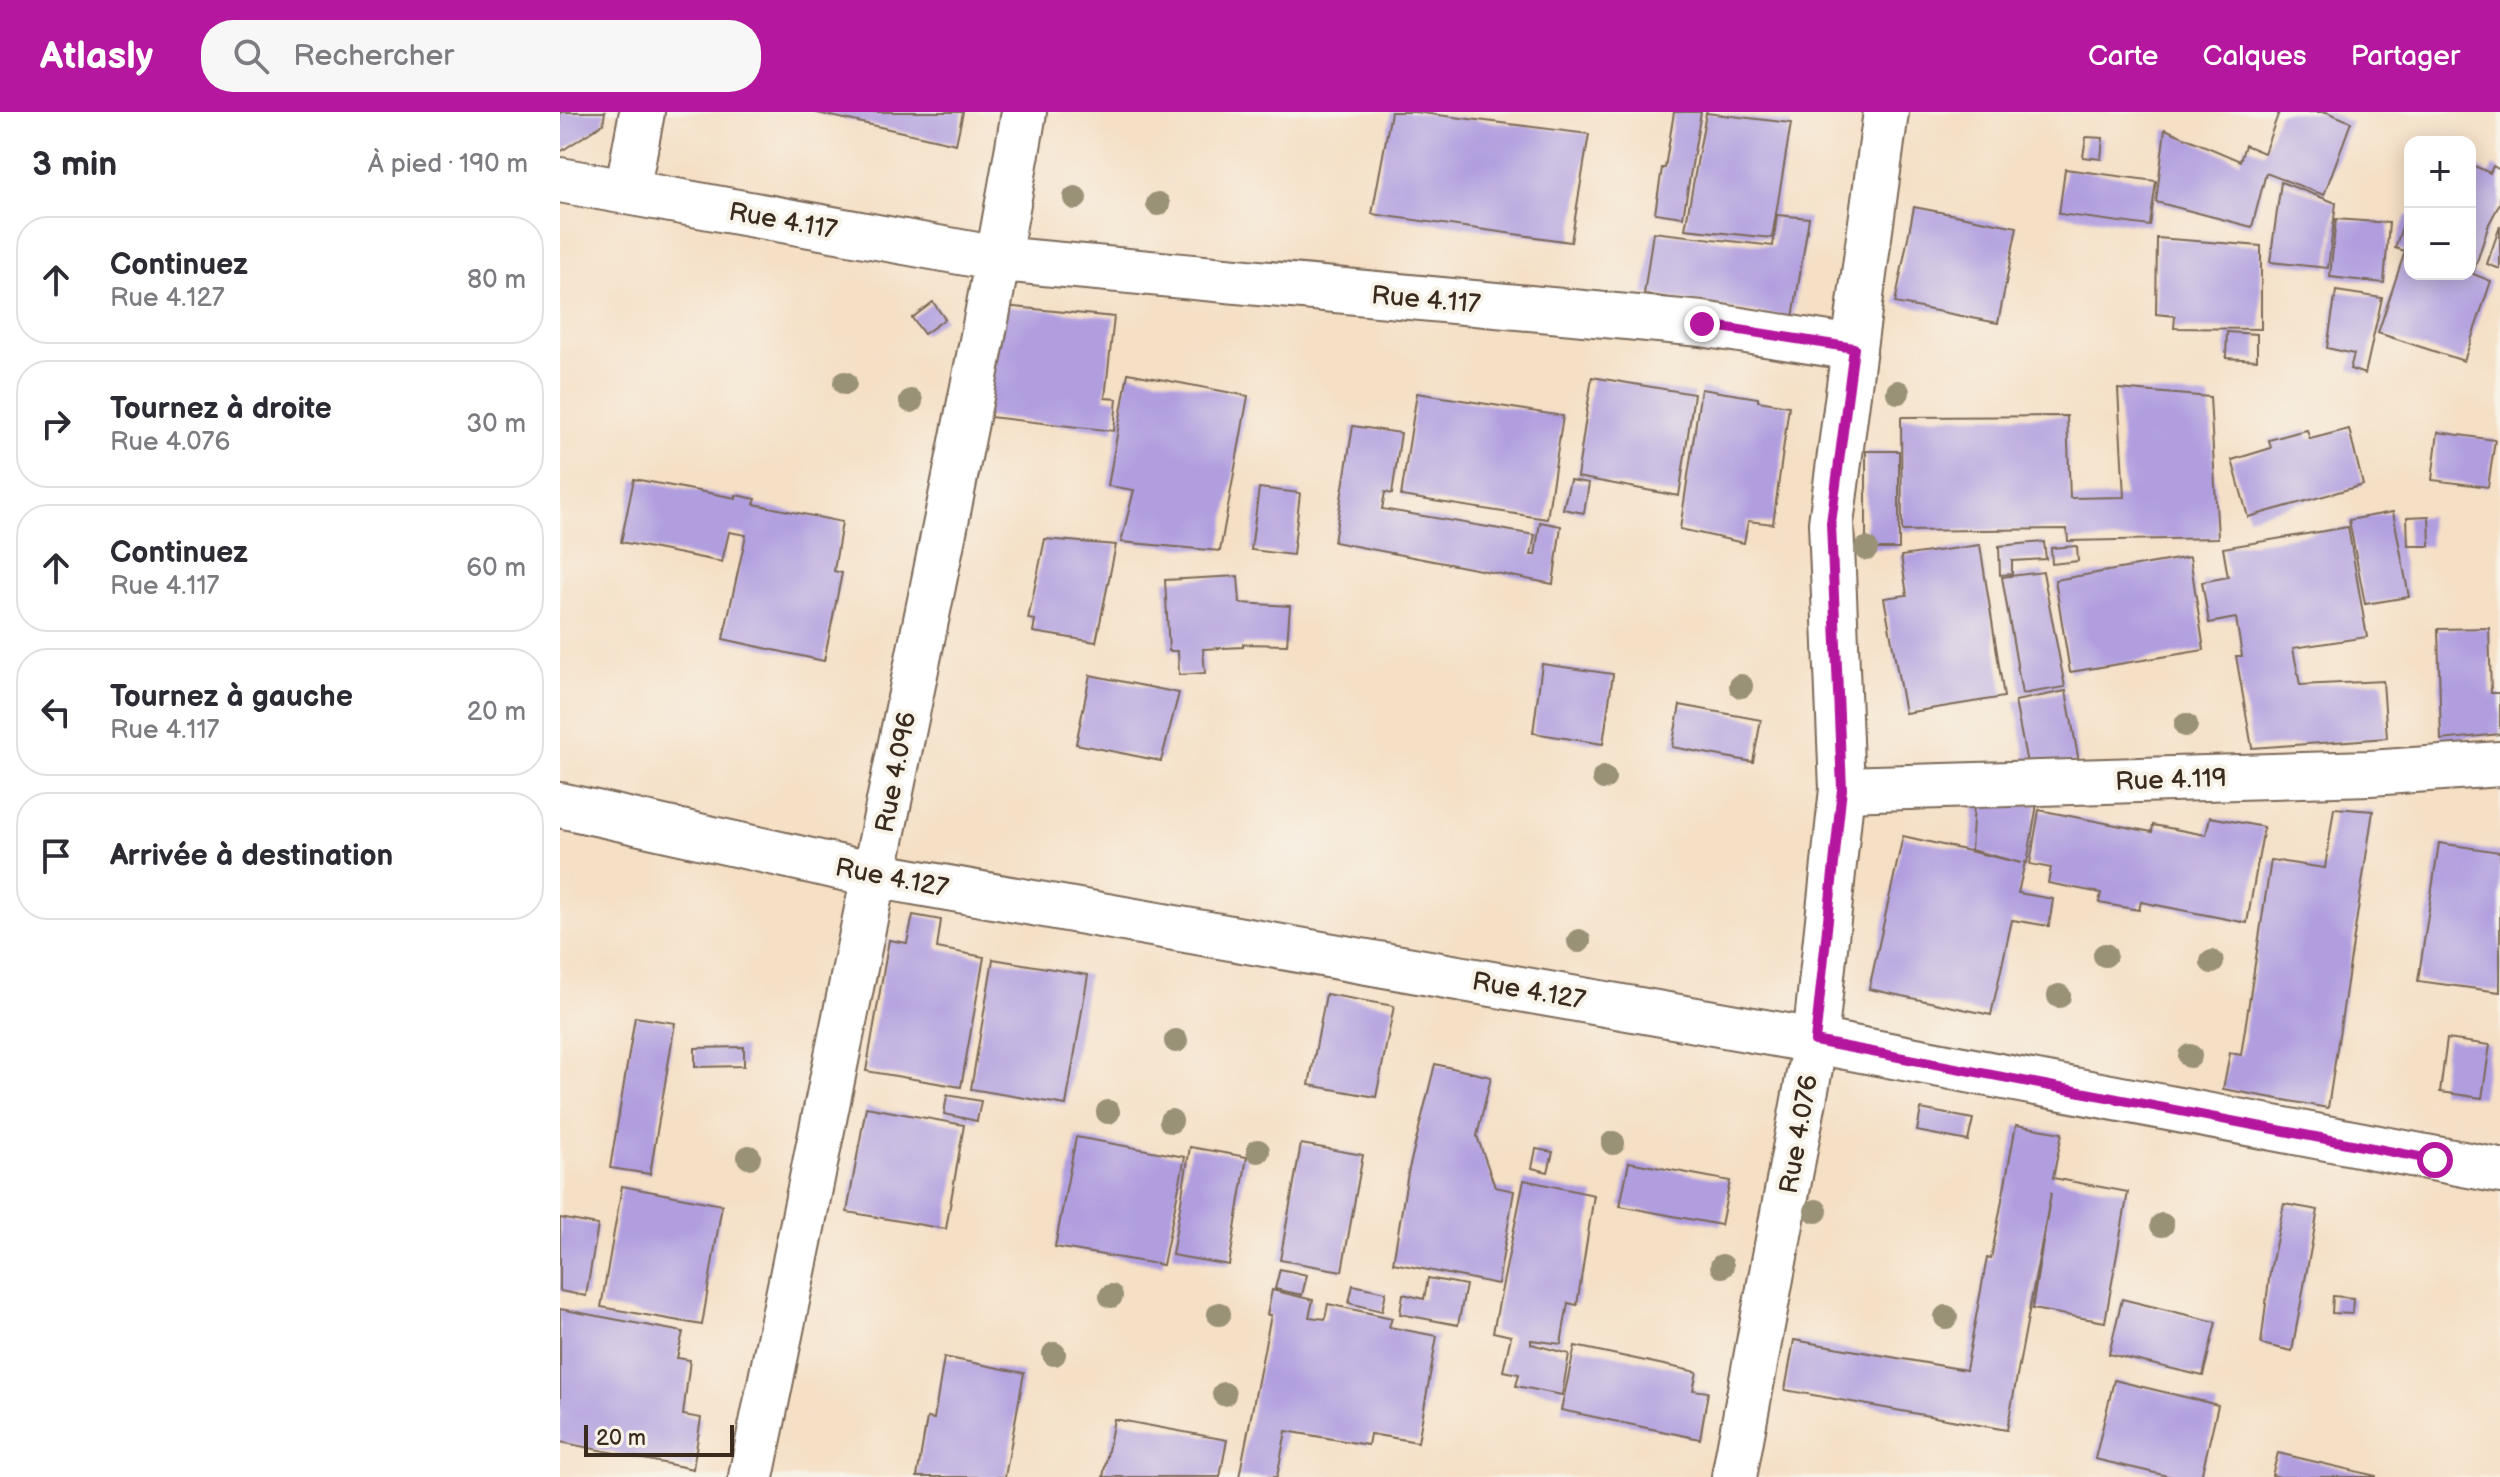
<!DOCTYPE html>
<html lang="fr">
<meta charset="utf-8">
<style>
body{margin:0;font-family:"Balsamiq Sans",sans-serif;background:#f7f7f7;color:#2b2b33}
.controls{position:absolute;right:24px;top:24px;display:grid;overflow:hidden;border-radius:16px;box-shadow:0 4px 20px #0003}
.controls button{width:72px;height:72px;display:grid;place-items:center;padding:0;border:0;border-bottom:2px solid #e1e1e2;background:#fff;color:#2b2b33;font:40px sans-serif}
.scale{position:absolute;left:24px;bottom:20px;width:150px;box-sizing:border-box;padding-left:8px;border:4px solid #3b2a1e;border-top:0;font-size:22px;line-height:28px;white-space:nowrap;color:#3b2a1e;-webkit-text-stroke:6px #f7f3e8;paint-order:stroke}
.stop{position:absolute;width:24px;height:24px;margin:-18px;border:6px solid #b5179e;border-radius:50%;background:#fff}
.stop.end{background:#b5179e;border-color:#fff;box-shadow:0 2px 8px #0008}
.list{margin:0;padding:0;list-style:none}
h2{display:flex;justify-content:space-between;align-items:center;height:104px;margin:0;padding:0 32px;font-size:34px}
h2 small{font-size:26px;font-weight:400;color:#7c7c81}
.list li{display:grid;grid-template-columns:52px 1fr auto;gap:24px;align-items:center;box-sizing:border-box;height:128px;margin:0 16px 16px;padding:0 16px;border:2px solid #e1e1e2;border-radius:32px}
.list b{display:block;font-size:30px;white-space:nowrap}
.list p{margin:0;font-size:26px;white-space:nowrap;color:#7c7c81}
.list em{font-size:26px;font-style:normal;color:#7c7c81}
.icon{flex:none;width:44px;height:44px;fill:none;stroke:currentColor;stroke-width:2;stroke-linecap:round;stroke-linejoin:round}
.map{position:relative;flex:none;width:1940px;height:1365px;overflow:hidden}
header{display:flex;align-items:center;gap:48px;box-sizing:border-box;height:112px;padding:0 40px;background:#b5179e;color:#fff}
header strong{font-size:38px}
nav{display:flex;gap:44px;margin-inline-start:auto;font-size:28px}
.search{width:560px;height:72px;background:#f7f7f7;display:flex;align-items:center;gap:20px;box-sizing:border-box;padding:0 28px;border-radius:32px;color:#7c7c81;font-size:30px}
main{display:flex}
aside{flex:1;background:#fff}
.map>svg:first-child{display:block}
</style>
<header>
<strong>Atlasly</strong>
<div class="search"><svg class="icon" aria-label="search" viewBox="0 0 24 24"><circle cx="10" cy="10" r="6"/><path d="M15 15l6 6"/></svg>Rechercher</div>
<nav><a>Carte</a><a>Calques</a><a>Partager</a></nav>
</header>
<main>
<aside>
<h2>3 min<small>À pied · 190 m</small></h2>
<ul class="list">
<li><svg class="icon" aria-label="ahead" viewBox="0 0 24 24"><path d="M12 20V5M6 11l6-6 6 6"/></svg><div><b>Continuez</b><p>Rue 4.127</p></div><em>80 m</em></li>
<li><svg class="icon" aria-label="right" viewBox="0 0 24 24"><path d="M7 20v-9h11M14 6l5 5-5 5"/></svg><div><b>Tournez à droite</b><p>Rue 4.076</p></div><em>30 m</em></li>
<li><svg class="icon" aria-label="ahead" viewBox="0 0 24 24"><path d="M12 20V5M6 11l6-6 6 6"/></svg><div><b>Continuez</b><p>Rue 4.117</p></div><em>60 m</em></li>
<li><svg class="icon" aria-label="left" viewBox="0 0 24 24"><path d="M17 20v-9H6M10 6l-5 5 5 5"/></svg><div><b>Tournez à gauche</b><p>Rue 4.117</p></div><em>20 m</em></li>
<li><svg class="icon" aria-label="arrive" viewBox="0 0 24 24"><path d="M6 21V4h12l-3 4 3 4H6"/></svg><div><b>Arrivée à destination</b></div></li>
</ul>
</aside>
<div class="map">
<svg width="1940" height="1365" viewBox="0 0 1940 1365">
<rect width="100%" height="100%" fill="#f7f3e8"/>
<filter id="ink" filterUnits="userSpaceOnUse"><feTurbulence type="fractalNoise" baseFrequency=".0125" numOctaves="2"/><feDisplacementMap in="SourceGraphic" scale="16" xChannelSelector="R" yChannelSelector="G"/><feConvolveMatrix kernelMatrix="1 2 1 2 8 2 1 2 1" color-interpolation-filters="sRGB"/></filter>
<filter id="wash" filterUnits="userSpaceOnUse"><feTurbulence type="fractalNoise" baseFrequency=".006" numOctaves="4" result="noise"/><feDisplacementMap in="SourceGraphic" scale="32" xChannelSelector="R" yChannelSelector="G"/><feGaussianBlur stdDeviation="1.8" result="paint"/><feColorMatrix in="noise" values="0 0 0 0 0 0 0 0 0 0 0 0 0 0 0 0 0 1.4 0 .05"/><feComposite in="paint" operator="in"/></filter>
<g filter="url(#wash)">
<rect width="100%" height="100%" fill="#f5dfc5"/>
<g id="blocks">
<!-- building -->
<g fill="#b09edf">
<polygon points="0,0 45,0 43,12 0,40"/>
<polygon points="253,0 403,0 396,32"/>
<polygon points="831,0 854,0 1029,22 1011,130 812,102"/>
<polygon points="1114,0 1141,0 1123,105 1095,101 1102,56 1105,56"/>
<polygon points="1719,0 1767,0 1791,10 1764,83 1706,61 1692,115 1596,90 1605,17 1680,49 1685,33 1704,41"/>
<polygon points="1146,1 1231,11 1212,126 1125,117"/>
<polygon points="1526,25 1543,26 1541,47 1523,45"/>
<polygon points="1910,52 1930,61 1933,54 1940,58 1940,91 1929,112 1913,162 1931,169 1904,249 1818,221 1845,139 1835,136 1846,103 1850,105 1850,162 1910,162"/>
<polygon points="1505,57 1596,69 1590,114 1499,102"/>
<polygon points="1721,70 1776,91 1768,156 1710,150"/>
<polygon points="1354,95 1457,115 1438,211 1335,191"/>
<polygon points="1217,103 1249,106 1233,206 1084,182 1093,120 1213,134"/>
<polygon points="1776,107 1829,111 1824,171 1770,165"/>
<polygon points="1940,114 1940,157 1927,152"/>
<polygon points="1597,126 1701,134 1701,217 1614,216 1615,204 1596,202"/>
<polygon points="1776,179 1822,186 1805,262 1790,257 1794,242 1767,236"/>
<polygon points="373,190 385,207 364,222 352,206"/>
<polygon points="444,194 554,205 545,286 557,287 554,319 421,304"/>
<polygon points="1667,220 1697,222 1697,248 1666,246"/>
<polygon points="568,261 688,284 660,439 561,430 574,378 548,374"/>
<polygon points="1032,265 1134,282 1119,384 1017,365"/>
<polygon points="1141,277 1198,286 1198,289 1229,294 1213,412 1188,409 1184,431 1120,417"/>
<polygon points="1558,277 1650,285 1658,426 1508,429 1507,417 1342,419 1341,305 1507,304 1510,386 1564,385"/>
<polygon points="857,281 1003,304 987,407 841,384"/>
<polygon points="793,314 841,321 832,382 825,380 822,397 975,423 971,443 975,443 980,410 1001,414 993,472 774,430"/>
<polygon points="1789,317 1803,373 1688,405 1672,348 1711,336 1709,328 1738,320 1747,318 1750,327"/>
<polygon points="1878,320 1935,328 1928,375 1872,368"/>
<rect x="1306" y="339" width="33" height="98"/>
<polygon points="74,367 176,386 176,383 196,387 194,392 282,410 274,459 282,461 264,549 163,527 186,423 169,420 162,450 61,430"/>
<polygon points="1010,368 1029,371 1024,401 1003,397"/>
<polygon points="699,376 740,381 733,443 691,438"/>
<polygon points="1833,400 1849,485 1805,492 1789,408"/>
<polygon points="1869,404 1870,434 1848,434 1847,405"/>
<polygon points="1788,415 1807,525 1733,536 1740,573 1823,569 1827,626 1692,636 1676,544 1682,544 1676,506 1649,511 1642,470 1668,465 1663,436"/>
<polygon points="485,427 556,433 536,530 473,520 475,508 468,507"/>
<polygon points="1484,430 1486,447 1452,449 1452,462 1440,463 1439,434"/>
<polygon points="1420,433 1444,585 1345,601 1324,486 1347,483 1341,444"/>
<polygon points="1517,434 1518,449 1492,452 1491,436"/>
<polygon points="1630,445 1644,538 1510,560 1495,468"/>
<polygon points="1483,460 1505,575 1462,582 1442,465"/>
<polygon points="678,464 680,491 730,494 727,533 683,532 683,535 643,537 645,561 619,563 618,539 609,539 605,468"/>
<polygon points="1929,516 1931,581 1940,581 1940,622 1881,628 1878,517"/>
<polygon points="982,552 1053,562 1043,632 973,621"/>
<polygon points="530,563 619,581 601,649 516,632"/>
<polygon points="1506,579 1519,650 1467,652 1455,589"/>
<polygon points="1120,593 1201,608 1193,650 1112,635"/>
<polygon points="1477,692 1467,751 1465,750 1458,781 1493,787 1489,814 1452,808 1431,903 1309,877 1343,724 1461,751 1411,738 1414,693"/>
<polygon points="1774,696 1813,699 1768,996 1663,977 1670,941 1681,943 1711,748 1765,756"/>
<polygon points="1479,698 1592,720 1593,713 1646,723 1650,705 1704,715 1687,811 1581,790 1579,798 1539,791 1541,781 1488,771 1491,756 1470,752"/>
<polygon points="1879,731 1940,740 1940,880 1858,869"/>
<polygon points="353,803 381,808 377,836 424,845 401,975 306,959 329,828 347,831"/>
<polygon points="433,847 528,863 506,993 411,977"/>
<polygon points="766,882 834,894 816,985 749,973"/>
<polygon points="75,905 115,911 90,1062 50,1056"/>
<polygon points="1887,927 1930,933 1922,986 1880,980"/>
<polygon points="184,935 184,954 135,955 135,936"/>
<polygon points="875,952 931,965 917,1024 935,1075 954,1079 938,1172 833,1151 848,1061"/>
<polygon points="387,983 421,989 417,1009 384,1002"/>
<polygon points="306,995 404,1013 386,1117 287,1100"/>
<polygon points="1361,997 1413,1007 1408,1029 1357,1019"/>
<polygon points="1456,1013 1502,1021 1493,1066 1568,1080 1545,1210 1472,1197 1491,1081 1447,1318 1225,1278 1234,1228 1406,1258 1427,1146 1431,1147"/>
<polygon points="516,1025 625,1045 603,1153 495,1135"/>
<polygon points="741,1032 803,1043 782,1159 720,1148"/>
<polygon points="630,1035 687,1045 669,1153 612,1143"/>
<polygon points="976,1037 993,1040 988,1060 972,1056"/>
<polygon points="1069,1050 1170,1069 1161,1113 1060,1094"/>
<polygon points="964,1068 1034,1083 1017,1193 1008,1191 1001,1232 971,1228 971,1232 1009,1242 1002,1283 956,1274 959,1262 943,1259 951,1224 933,1220"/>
<polygon points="62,1074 162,1093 142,1213 41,1195"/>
<polygon points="1724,1092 1758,1098 1732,1239 1701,1232 1710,1159"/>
<polygon points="0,1106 38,1113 26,1184 0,1179"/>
<polygon points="720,1157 747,1163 742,1183 715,1177"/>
<polygon points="868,1166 906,1173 898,1213 840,1202 843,1182 864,1187"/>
<polygon points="793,1173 826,1180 822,1199 789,1191"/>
<polygon points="712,1178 753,1188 749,1205 765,1207 768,1192 832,1206 829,1215 877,1224 858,1330 810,1322 808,1333 726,1319 717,1365 679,1365 711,1203 707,1203"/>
<polygon points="1773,1184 1793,1186 1792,1202 1772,1201"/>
<polygon points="1562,1187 1656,1210 1643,1264 1549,1242"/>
<polygon points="0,1197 123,1220 117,1246 130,1248 123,1303 141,1306 133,1357 0,1330"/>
<polygon points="1015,1234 1137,1260 1133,1278 1148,1280 1140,1327 1001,1298"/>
<polygon points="384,1245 464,1261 445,1365 357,1365 367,1306 374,1307"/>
<polygon points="1554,1268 1658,1293 1641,1365 1612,1365 1535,1347"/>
<polygon points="554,1307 667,1328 660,1365 543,1365"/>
<polygon points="1718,1341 1816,1364 1816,1365 1720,1365 1712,1363"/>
</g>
</g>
</g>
<g filter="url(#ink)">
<use href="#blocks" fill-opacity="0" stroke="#7c6958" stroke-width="2"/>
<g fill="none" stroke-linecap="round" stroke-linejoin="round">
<!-- minor casing -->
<g stroke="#7c6958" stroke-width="48">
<g id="minor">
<polyline points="0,68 439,147 1142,212 1294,236 1271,411 1282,677 1255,929 1174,1365"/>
<polyline points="67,80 82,0"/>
<polyline points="1294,236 1326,0"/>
<polyline points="1282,677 1810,661 1940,652"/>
<polyline points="0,693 314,763 1255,929 1940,1059"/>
<path d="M191,1365c58,-298 122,-594 182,-891 32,-158 64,-315 91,-474"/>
</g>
</g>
<!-- minor -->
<use href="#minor" stroke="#fff" stroke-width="44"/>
</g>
<!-- trees -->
<g fill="#9a9277">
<circle cx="515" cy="86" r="12"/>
<circle cx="598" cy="92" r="12"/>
<circle cx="285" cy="271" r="12"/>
<circle cx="1338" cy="280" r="12"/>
<circle cx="351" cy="289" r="12"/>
<circle cx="1306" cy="437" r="12"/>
<circle cx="1181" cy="574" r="12"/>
<circle cx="1626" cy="613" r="12"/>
<circle cx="1044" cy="666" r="12"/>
<circle cx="1019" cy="829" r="12"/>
<circle cx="1545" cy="843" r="12"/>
<circle cx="1652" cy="850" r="12"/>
<circle cx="1499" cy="884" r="12"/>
<circle cx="616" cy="929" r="12"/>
<circle cx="1630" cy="944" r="12"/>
<circle cx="548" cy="1000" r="12"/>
<circle cx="611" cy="1009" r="12"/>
<circle cx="1053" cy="1031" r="12"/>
<circle cx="698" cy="1039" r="12"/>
<circle cx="189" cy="1045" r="12"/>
<circle cx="1256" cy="1099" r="12"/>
<circle cx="1602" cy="1113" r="12"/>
<circle cx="1162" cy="1154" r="12"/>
<circle cx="551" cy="1184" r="12"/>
<circle cx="659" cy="1202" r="12"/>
<circle cx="1386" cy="1205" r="12"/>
<circle cx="494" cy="1242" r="12"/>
<circle cx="664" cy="1282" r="12"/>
</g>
</g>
<g fill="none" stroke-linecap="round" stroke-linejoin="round" filter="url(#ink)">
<!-- route -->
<polyline stroke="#b5179e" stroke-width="10" points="1142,212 1294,236 1271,411 1282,677 1255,929 1875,1048"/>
</g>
<g text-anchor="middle" stroke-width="8" stroke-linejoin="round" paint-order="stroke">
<!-- street labels -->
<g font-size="26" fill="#3b2a1e" stroke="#f7f3e8">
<text transform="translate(223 108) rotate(10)" y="9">Rue 4.117</text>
<text transform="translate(866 187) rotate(5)" y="9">Rue 4.117</text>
<text transform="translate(335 660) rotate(-79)" y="9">Rue 4.096</text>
<text transform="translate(1611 667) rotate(-2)" y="9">Rue 4.119</text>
<text transform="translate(332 765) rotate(11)" y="9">Rue 4.127</text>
<text transform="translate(969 878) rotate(10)" y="9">Rue 4.127</text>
<text transform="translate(1238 1022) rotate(-80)" y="9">Rue 4.076</text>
</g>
</g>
</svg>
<div class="controls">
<button>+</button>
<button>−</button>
</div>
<div class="scale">20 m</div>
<div class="stop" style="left:1875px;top:1048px"></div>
<div class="stop end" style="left:1142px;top:212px"></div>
</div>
</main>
